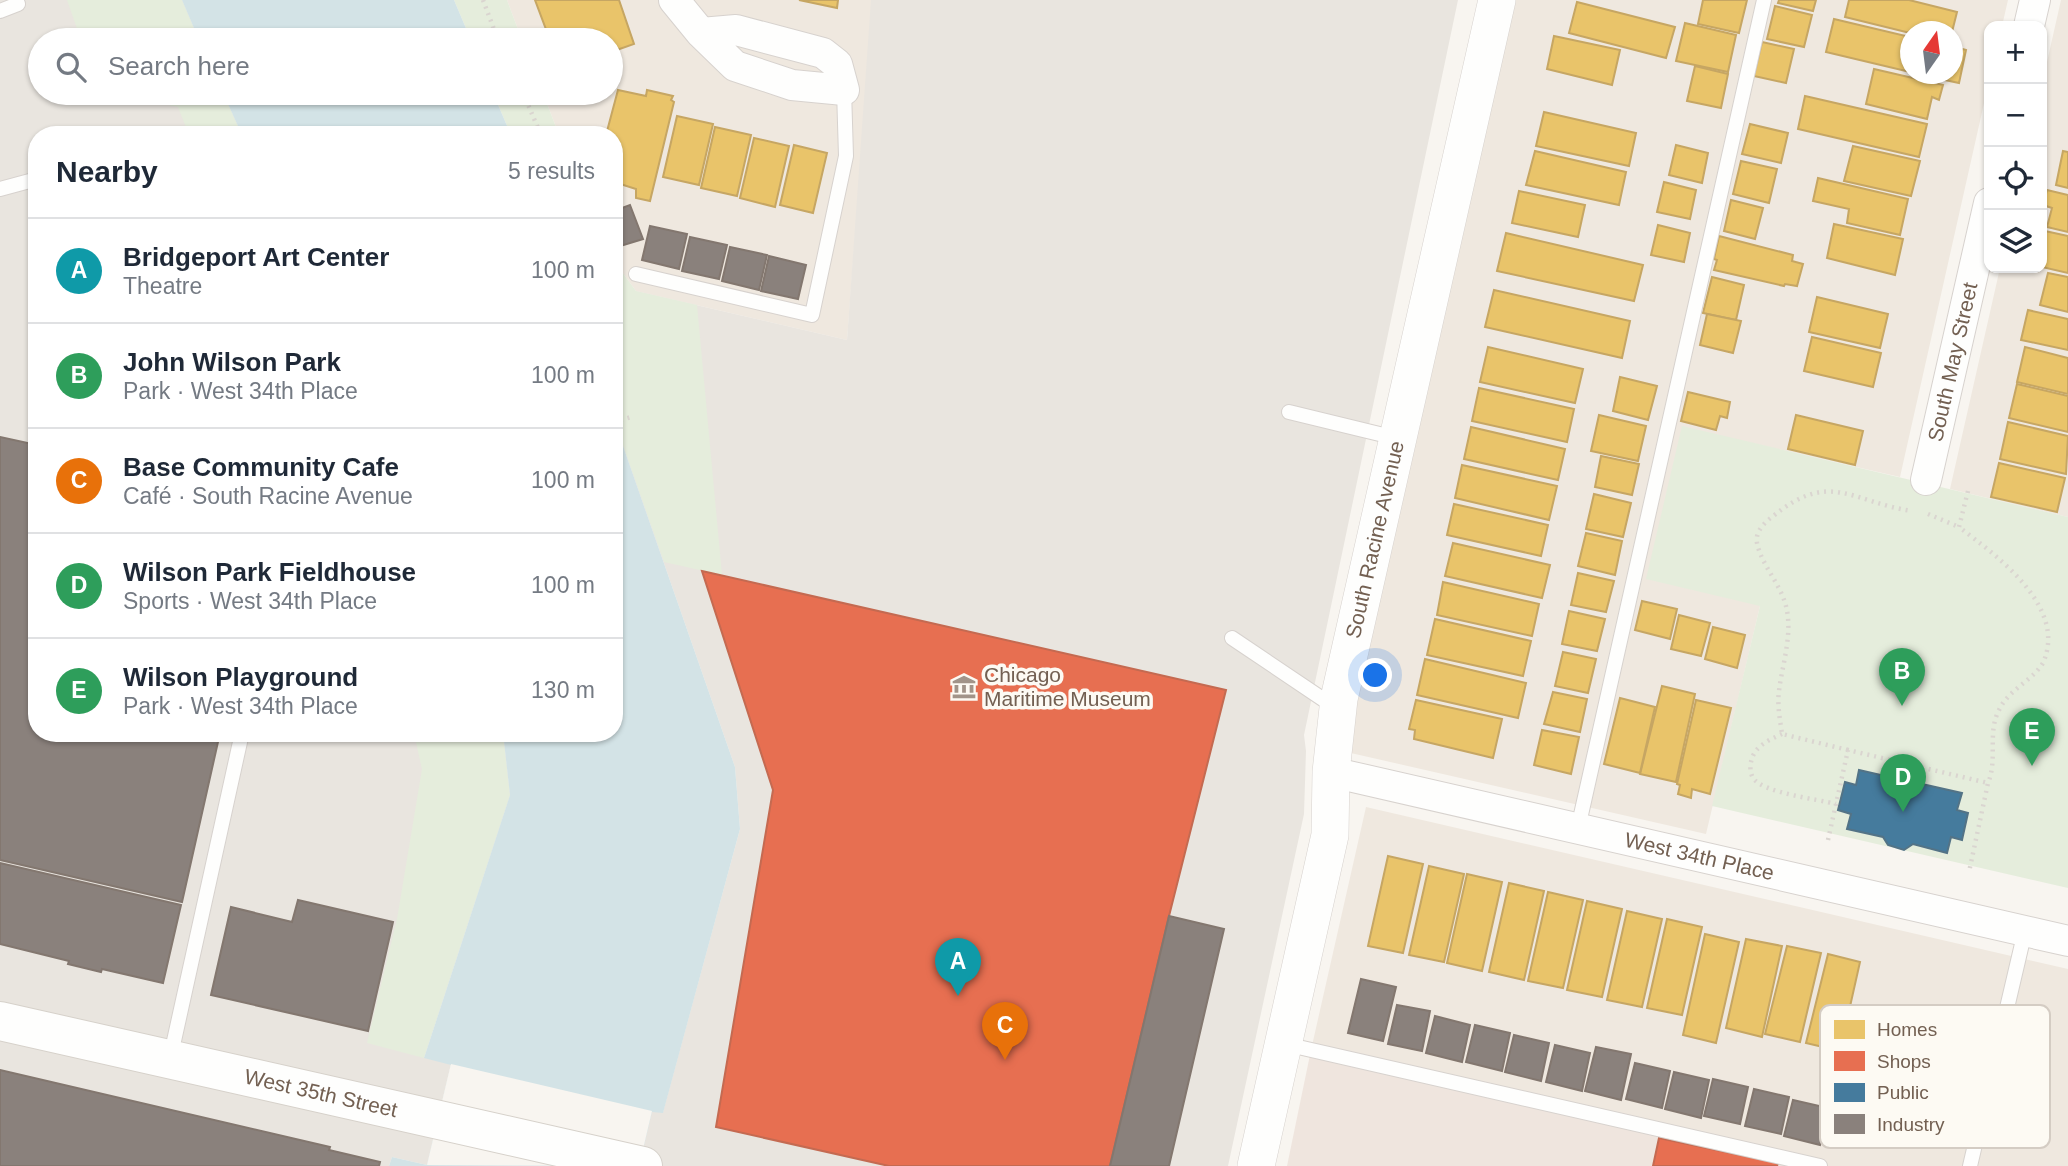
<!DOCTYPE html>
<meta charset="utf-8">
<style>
body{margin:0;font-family:Helvetica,sans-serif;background:#f2f2f3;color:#1f2937}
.controls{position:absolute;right:21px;top:21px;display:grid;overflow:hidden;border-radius:14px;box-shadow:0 2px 5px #0004}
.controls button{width:63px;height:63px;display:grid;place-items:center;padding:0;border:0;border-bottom:2px solid #e0e1e3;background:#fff;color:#1f2937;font:35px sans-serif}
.compass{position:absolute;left:1900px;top:21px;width:63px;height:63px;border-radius:50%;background:#fff;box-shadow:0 2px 5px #0004;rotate:14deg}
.you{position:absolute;left:1376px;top:676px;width:24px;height:24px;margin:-18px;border:5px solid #fff;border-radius:50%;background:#1a73e8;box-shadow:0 0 0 10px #1a73e833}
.badge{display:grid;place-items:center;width:46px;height:46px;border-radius:50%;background:#db2777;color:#fff;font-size:23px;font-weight:700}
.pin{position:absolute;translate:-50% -58px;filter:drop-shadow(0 2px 4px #0008)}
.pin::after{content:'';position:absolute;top:37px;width:24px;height:21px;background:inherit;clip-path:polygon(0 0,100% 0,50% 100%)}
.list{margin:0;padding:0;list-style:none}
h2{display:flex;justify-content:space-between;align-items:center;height:91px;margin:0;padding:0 28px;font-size:30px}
h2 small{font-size:23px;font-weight:400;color:#747a83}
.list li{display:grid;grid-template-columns:46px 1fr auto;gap:21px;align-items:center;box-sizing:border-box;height:105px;padding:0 28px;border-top:2px solid #e0e1e3}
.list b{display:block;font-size:26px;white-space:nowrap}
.list p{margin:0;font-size:23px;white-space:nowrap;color:#747a83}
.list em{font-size:23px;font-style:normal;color:#747a83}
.icon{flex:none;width:38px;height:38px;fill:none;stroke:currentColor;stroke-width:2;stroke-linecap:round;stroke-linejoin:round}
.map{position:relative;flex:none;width:2068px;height:1166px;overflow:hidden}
.search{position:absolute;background:#fff;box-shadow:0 2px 5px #0004;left:28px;top:28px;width:595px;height:77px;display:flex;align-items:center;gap:18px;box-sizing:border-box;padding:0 24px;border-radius:38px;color:#747a83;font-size:26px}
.panel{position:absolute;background:#fff;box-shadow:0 2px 5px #0004;left:28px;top:126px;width:595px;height:616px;border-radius:28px}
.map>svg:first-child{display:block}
</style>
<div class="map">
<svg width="2068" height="1166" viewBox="0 0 2068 1166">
<rect width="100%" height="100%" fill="#f8f5f0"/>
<!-- residential -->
<g fill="#efe8df" fill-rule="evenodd">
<polygon points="507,0 873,0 847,340 636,291 614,261 614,135 559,135 543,93 611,93 611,40 522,40"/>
<path d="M1515,0h493l-6,26h-13v55l-89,396 -218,-50 78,179 -54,228 -364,-83zM1910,32h42v42h-42z"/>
<polygon points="2061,0 2068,0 2068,517 1950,489 2000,268 2042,268 2042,84"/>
<polygon points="1366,807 2068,969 2068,1166 1820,1166 1311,1050"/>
</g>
<!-- commercial -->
<polygon fill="#efe5de" points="1311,1050 1820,1166 1287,1166"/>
<!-- industrial -->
<g fill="#e9e5df">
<polygon points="0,0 182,0 199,40 40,40 40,93 223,93 242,135 37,135 37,733 503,733 510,795 424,1057 451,1064 427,1165 392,1157 389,1166 0,1166"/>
<polygon points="871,0 1458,0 1304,735 1306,751 1304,814 1228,1166 639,1166 652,1111 663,1112 740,829 735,767 614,420 614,286 847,340"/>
</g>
<!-- green -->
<g fill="#e5eddc">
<polygon points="67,0 182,0 199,40 81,40"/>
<polygon points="454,0 507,0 522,40 471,40"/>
<polygon points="109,93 223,93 242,135 189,135 178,107"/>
<polygon points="493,93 543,93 559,135 511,135"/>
<polygon points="614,261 636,291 697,305 722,575 664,562 614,420"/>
<polygon points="1682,426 2068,517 2068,888 1712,806 1760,606 1646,579"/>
<polygon points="414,733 503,733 510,795 424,1058 367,1043 397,919 422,769"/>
</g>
<!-- water -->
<g fill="#d3e3e6">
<polygon points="182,0 454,0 471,40 199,40"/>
<polygon points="223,93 493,93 511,135 242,135"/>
<polygon points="614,420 735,767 740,829 663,1113 652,1112 639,1166 389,1166 392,1157 427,1165 451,1065 424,1058 510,795 503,733 614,733"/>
</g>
<!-- pier -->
<polygon fill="#f8f5f0" points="451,1064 652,1111 639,1166 427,1165"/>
<!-- homes -->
<g fill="#e9c46a" stroke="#c6a663" stroke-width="2">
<polygon points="535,0 619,0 634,44 611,52 611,40 550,40"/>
<polygon points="799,0 838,0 837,8"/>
<polygon points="1703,0 1747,0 1739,33 1698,24"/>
<polygon points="1779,0 1816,0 1813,11 1778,3"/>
<polygon points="1849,0 1909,0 1957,12 1952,32 1910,32 1910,33 1845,17"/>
<polygon points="1577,2 1675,27 1666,58 1569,33"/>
<polygon points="1775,6 1812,15 1804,47 1767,39"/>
<polygon points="1834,19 1910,37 1910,72 1826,52"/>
<polygon points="1685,23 1736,35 1728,72 1676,61"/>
<polygon points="1554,36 1620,50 1612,85 1547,69"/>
<polygon points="1762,42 1794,49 1786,83 1754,76"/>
<polygon points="1952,46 1966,50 1959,83 1917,74 1952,74"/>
<polygon points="1695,66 1728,74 1721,108 1687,101"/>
<polygon points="1874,69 1943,85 1939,100 1932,97 1927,119 1866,104"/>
<polygon points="618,90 646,96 647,90 673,96 671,100 674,102 650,201 636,198 636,189 614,182 614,135 606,135"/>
<polygon points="1805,96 1927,124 1919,157 1798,129"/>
<polygon points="1544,112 1636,133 1629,166 1536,146"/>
<polygon points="677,116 713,124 699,185 663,177"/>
<polygon points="1750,124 1788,133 1781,163 1742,154"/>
<polygon points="715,127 751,135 737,196 701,188"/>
<polygon points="754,138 789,146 775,207 740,198"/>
<polygon points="794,145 827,153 813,213 780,205"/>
<polygon points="1676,145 1708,153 1702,183 1669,175"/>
<polygon points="1853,146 1920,161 1911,196 1844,181"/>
<polygon points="1535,151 1626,172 1619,205 1526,185"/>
<polygon points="2063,151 2068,152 2068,188 2056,185"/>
<polygon points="1741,161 1777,169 1769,203 1733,194"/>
<polygon points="1818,178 1908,199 1900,235 1847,223 1849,209 1813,201"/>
<polygon points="1664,182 1696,190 1690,219 1657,212"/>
<polygon points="2047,190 2068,195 2068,232 2047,227 2052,208 2043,205"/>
<polygon points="1519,191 1585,205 1578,237 1512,223"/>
<polygon points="1731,200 1763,208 1755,239 1724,231"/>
<polygon points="1834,224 1903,239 1895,275 1827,258"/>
<polygon points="1658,225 1690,233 1684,262 1651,255"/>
<polygon points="2045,231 2068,236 2068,273 2042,267 2042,245"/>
<polygon points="1506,233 1643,265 1634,301 1497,271"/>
<polygon points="1719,236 1793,255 1792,261 1803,264 1797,286 1785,284 1784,286 1714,270 1717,260 1714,259"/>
<polygon points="2048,273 2068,277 2068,312 2040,305"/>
<polygon points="1712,277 1744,285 1736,320 1703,313"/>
<polygon points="1494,290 1630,321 1622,358 1485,327"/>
<polygon points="1817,297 1888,314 1880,348 1809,332"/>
<polygon points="2028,310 2068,319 2068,350 2021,340"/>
<polygon points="1707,314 1741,321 1733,353 1700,345"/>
<polygon points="1812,337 1881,353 1873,387 1804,371"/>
<polygon points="1488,347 1583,369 1575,403 1480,382"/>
<polygon points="2025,347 2068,358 2068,394 2017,382"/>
<polygon points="1620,377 1657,386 1648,420 1613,411"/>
<polygon points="2017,384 2068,396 2068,432 2009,418"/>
<polygon points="1479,388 1574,409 1567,442 1472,421"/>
<polygon points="1688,392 1730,402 1727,418 1720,416 1716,430 1681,421"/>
<polygon points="1599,415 1646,426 1638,461 1591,451"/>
<polygon points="1796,415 1863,431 1855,465 1788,449"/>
<polygon points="2008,422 2068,436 2066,474 2000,459"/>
<polygon points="1471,427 1565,449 1558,480 1464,459"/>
<polygon points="1601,456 1639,464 1632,495 1595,487"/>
<polygon points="1999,463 2065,478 2057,512 1991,497"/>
<polygon points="1462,465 1557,486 1549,520 1455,498"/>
<polygon points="1594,494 1631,503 1623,537 1586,529"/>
<polygon points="1454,504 1548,525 1541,556 1447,535"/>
<polygon points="1586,533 1622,541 1615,575 1578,566"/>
<polygon points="1453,543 1550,565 1542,598 1445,576"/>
<polygon points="1578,573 1614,581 1606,612 1571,605"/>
<polygon points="1443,582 1539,604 1532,636 1437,615"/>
<polygon points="1642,601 1677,609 1670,639 1635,630"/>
<polygon points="1569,611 1605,619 1597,651 1562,644"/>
<polygon points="1679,615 1710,623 1701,656 1671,649"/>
<polygon points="1435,619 1531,641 1523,676 1427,655"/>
<polygon points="1713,627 1745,635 1737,668 1705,659"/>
<polygon points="1563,652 1596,659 1588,693 1555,686"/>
<polygon points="1425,659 1526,683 1518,718 1417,695"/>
<polygon points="1662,686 1695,694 1676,782 1640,774"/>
<polygon points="1553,692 1587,699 1580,732 1544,724"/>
<polygon points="1620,698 1655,707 1640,773 1604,764"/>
<polygon points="1416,700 1502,719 1493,758 1414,739 1415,730 1409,729"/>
<polygon points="1696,700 1731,708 1710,794 1692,789 1691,798 1678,794 1680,785 1677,784"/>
<polygon points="1542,730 1579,737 1571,774 1534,765"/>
<polygon points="1388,856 1423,864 1403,953 1368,946"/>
<polygon points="1429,866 1464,874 1444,962 1409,955"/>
<polygon points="1467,874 1502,882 1482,971 1447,963"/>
<polygon points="1509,883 1544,891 1524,980 1489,972"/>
<polygon points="1548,892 1583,900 1563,988 1528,981"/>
<polygon points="1587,901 1622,909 1602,997 1567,990"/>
<polygon points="1627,911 1662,919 1642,1007 1607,1000"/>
<polygon points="1667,919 1702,927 1682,1015 1647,1008"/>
<polygon points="1705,934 1739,942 1716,1043 1683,1035"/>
<polygon points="1746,939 1782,946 1762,1037 1726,1028"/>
<polygon points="1787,946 1821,953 1800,1042 1765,1034"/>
<polygon points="1828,954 1860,962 1840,1051 1806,1043"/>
</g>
<!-- shops -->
<g fill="#e76f51" stroke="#c46a51" stroke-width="2">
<polygon points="702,571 1226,690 1169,916 1110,1166 889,1166 716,1127 773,790"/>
<polygon points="1659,1138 1778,1163 1777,1166 1653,1166"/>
</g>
<!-- public -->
<polygon fill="#457b9d" stroke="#537386" stroke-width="2" points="1859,770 1898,779 1906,775 1918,777 1922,784 1962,793 1957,810 1968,813 1962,840 1951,837 1947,853 1913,844 1904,850 1888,845 1883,837 1847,829 1851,814 1838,810 1845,782 1856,785"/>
<!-- industry -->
<g fill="#8a817c" stroke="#83776f" stroke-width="2">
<polygon points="630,205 643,239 614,248 614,211"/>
<polygon points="650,226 687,234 679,269 642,260"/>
<polygon points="690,237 727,245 719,279 682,271"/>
<polygon points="730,247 767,255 759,290 722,281"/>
<polygon points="769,256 806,265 798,299 761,291"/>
<polygon points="0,437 37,445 37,733 220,733 182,902 0,860"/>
<polygon points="0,863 181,905 163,983 102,969 101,972 68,964 69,961 0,944"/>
<polygon points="298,900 393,922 368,1031 211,995 231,907 292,922"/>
<polygon points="1169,916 1224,929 1169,1166 1110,1166"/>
<polygon points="1361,979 1396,987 1383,1041 1348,1033"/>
<polygon points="1397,1005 1430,1011 1422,1051 1388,1044"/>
<polygon points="1435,1016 1470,1025 1462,1062 1426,1053"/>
<polygon points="1475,1025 1510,1033 1502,1071 1466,1062"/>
<polygon points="1514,1035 1549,1043 1541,1081 1505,1072"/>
<polygon points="1555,1045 1590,1053 1582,1091 1546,1082"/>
<polygon points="1596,1047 1631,1054 1621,1100 1585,1091"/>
<polygon points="1635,1063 1670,1071 1662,1108 1626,1099"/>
<polygon points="0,1070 330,1147 329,1150 380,1162 379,1166 0,1166"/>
<polygon points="1674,1072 1709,1080 1701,1118 1665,1109"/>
<polygon points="1713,1079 1748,1087 1740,1124 1704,1116"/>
<polygon points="1754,1089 1789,1097 1781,1134 1745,1126"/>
<polygon points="1793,1100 1828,1108 1820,1145 1784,1136"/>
</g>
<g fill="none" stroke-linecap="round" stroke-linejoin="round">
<!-- service casing -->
<g stroke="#d7d2ce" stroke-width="16">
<g id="service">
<polyline points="0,11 18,4 16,0"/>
<polyline points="0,189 37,179"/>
<polyline points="636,274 812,315 846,156 844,90"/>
<polyline points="1289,412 1396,438"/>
<polyline points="1232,638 1336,708"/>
<polyline points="1578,828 1764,0"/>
<polyline points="1285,1044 1820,1166"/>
<polyline points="170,1059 242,733"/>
<polyline points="1970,1166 2025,931"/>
</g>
</g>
<!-- minor casing -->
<g stroke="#d7d2ce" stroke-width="32">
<g id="minor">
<polyline points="674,0 701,33 735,66 792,85 844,90 837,64 823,53 736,30 701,33"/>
<polyline points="2029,26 2035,0"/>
<path id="s1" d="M1926,480l63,-277"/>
<path id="s2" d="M1331,772l737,169"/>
</g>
</g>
<!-- tertiary casing -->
<g stroke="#d7d2ce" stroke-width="38">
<g id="tertiary">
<path id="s3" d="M1256,1166l74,-331 1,-63 8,-73 158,-699"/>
</g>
</g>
<!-- secondary casing -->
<g stroke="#d6d1ca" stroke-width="40">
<g id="secondary">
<path id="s4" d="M0,1021l643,145"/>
</g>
</g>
<!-- path -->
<g stroke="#dad5d0" stroke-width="4.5" stroke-dasharray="2 5" stroke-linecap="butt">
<polyline points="483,0 498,40"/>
<polyline points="523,93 541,135"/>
<polyline points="614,422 631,417"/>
<path d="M1968,491l-9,36c38,29 109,80 84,136 -12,19 -34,26 -44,47 -12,23 -1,49 -11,73l-19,89"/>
<polyline points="1928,514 1959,527"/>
<path d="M1782,734c-13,6 -28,12 -31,28 -1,4 -1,11 2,16 10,15 64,21 83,26"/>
<path d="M1848,750l-66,-16c-2,-15 -5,-29 -3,-43 3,-25 13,-54 8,-80 -4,-25 -25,-44 -30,-68 -2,-11 7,-20 15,-26 58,-48 79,-15 140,-6"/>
<polyline points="1828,840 1848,750 1988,783"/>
</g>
<!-- service -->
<use href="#service" stroke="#fefefd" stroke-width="14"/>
<!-- minor -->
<use href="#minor" stroke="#fefefd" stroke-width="30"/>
<!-- tertiary -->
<use href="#tertiary" stroke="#fefefd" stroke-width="37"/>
<!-- secondary -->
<use href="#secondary" stroke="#fefefd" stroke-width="38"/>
</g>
<!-- icons -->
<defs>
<g id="museum-bare" transform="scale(1.89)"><path d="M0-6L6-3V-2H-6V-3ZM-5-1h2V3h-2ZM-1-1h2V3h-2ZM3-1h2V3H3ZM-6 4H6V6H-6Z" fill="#a29489" stroke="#fdfaf3" stroke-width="2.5" paint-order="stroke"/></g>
</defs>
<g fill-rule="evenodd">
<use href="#museum-bare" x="964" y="687"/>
</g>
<g text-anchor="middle" stroke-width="7" stroke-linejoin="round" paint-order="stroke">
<!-- street labels -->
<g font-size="21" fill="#736052" stroke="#fdfaf3">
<text dy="7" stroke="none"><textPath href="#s1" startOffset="121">South May Street</textPath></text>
<text dy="7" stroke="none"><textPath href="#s3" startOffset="639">South Racine Avenue</textPath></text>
<text dy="7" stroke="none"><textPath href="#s2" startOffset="378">West 34th Place</textPath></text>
<text dy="7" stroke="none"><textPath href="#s4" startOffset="329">West 35th Street</textPath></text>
</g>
<!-- poi labels -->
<g font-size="21" fill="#736052" stroke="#fdfaf3" text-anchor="start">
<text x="984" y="682">Chicago<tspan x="984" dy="24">Maritime Museum</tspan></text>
</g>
</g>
<!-- legend -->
<rect x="1820" y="1005" width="230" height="143" rx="10" fill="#fdfaf3" stroke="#d4ccc3" stroke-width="2"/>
<rect x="1834" y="1020" width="31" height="19" fill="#e9c46a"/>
<rect x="1834" y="1051" width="31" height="20" fill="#e76f51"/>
<rect x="1834" y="1083" width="31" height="19" fill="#457b9d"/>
<rect x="1834" y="1114" width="31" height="20" fill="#8a817c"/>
<g font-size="19" fill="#736052">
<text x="1877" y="1036">Homes</text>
<text x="1877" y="1068">Shops</text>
<text x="1877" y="1099">Public</text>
<text x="1877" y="1131">Industry</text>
</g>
</svg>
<div class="controls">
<button>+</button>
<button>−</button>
<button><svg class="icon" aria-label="locate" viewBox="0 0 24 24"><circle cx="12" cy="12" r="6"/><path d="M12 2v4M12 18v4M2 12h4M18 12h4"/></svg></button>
<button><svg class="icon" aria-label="layers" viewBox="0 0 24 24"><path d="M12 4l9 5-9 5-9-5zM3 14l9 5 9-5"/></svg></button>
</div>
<svg class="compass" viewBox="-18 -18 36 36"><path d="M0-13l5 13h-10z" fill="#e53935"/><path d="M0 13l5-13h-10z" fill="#747a83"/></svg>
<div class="you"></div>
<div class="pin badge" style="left:958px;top:996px;background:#0f9aa8">A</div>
<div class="pin badge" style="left:1902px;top:706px;background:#2e9e5b">B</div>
<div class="pin badge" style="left:1005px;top:1060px;background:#e8710a">C</div>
<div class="pin badge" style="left:1903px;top:812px;background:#2e9e5b">D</div>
<div class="pin badge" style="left:2032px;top:766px;background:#2e9e5b">E</div>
<div class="search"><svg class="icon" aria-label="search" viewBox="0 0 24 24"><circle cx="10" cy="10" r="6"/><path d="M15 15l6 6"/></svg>Search here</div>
<section class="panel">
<h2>Nearby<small>5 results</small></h2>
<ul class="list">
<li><span class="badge" style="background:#0f9aa8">A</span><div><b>Bridgeport Art Center</b><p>Theatre</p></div><em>100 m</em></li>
<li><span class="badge" style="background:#2e9e5b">B</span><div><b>John Wilson Park</b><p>Park · West 34th Place</p></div><em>100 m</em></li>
<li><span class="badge" style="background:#e8710a">C</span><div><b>Base Community Cafe</b><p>Café · South Racine Avenue</p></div><em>100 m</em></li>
<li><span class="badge" style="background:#2e9e5b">D</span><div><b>Wilson Park Fieldhouse</b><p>Sports · West 34th Place</p></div><em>100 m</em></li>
<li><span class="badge" style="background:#2e9e5b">E</span><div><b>Wilson Playground</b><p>Park · West 34th Place</p></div><em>130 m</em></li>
</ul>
</section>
</div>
